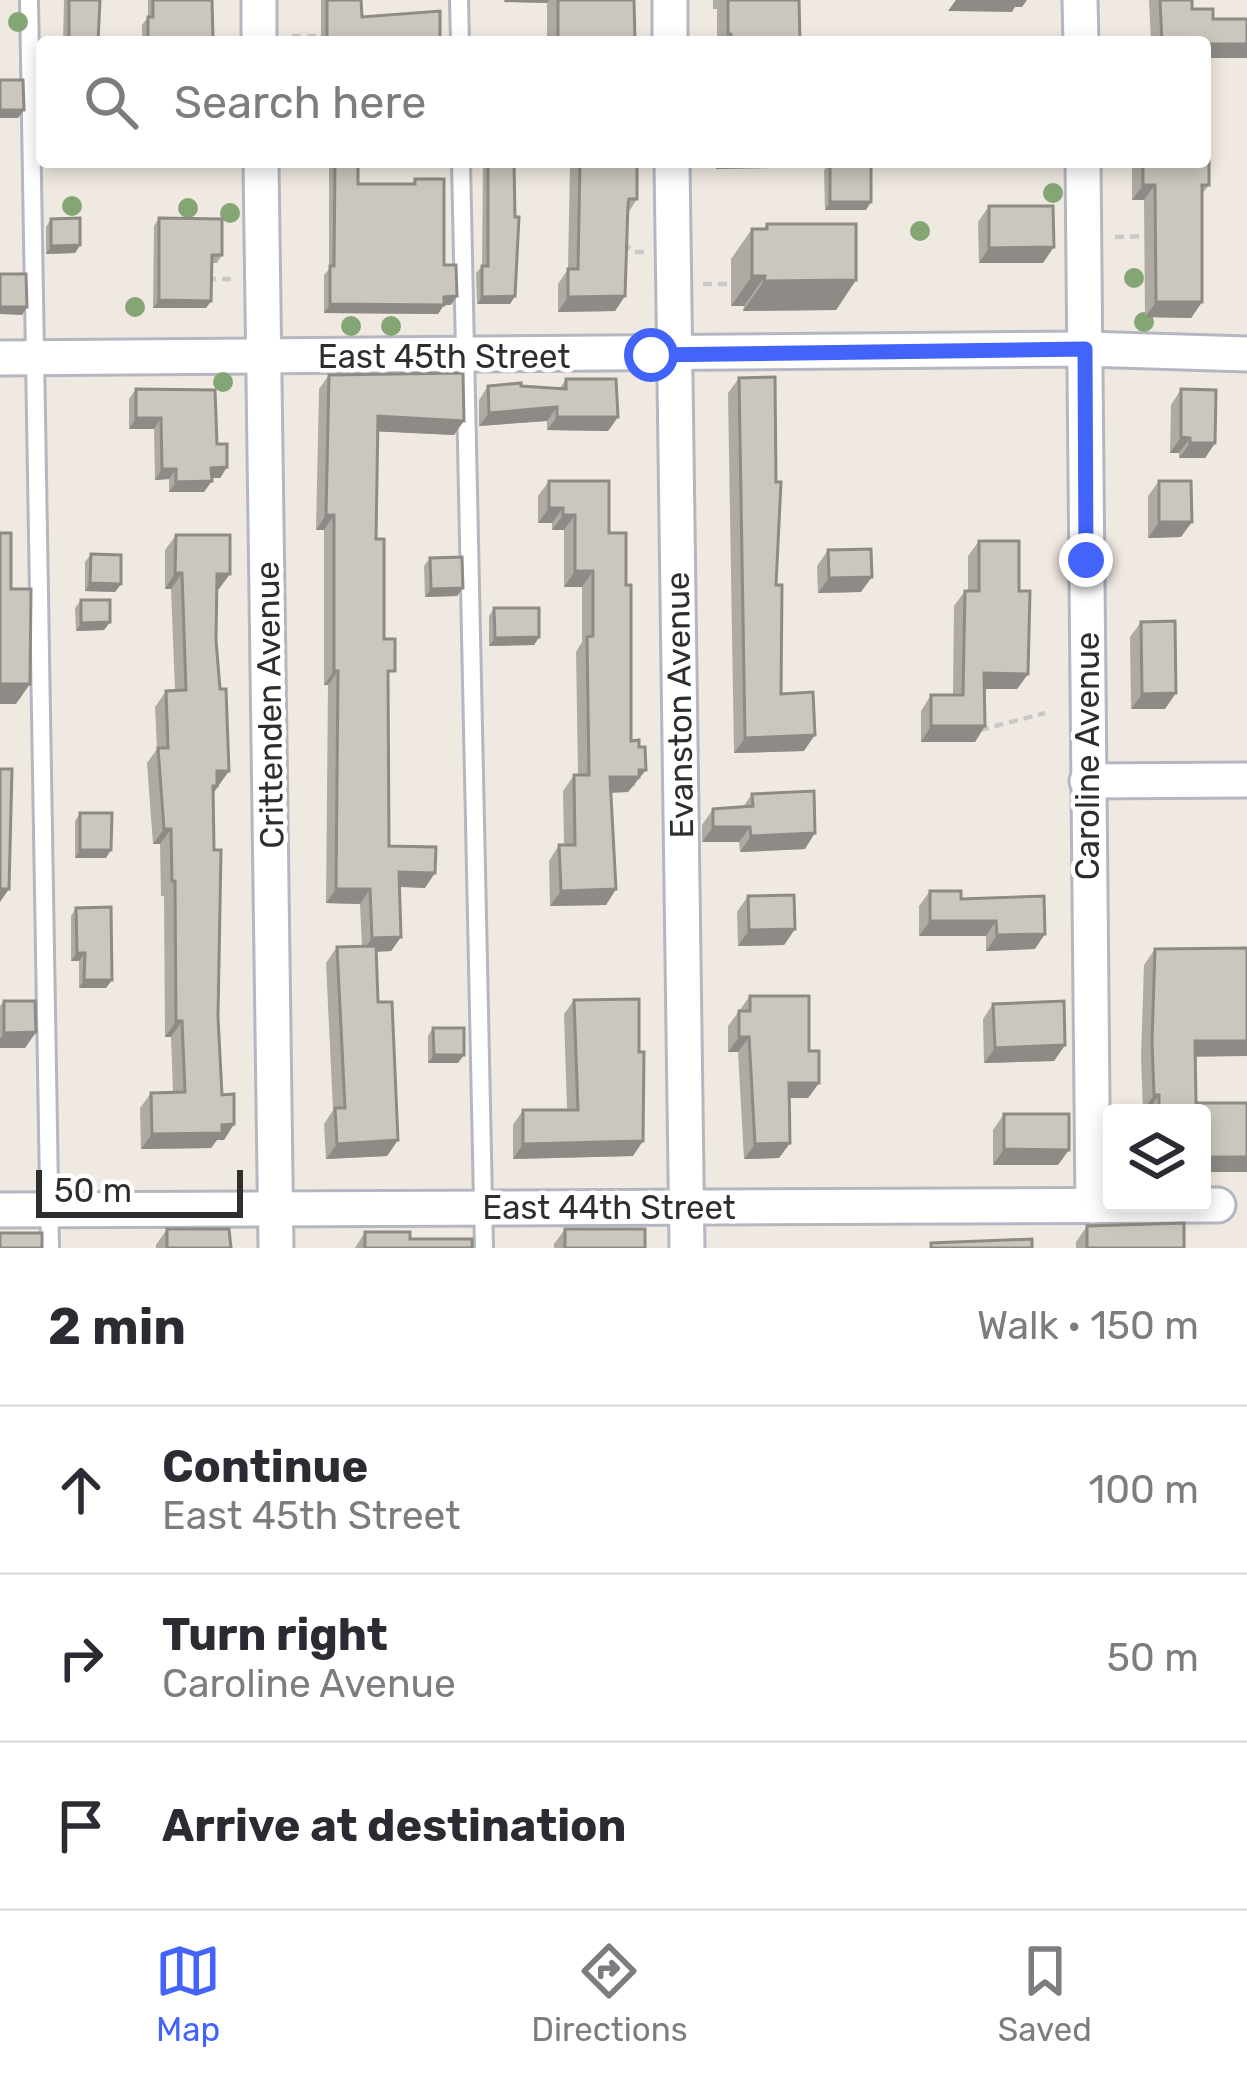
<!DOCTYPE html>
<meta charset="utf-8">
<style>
body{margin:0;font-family:Rubik,sans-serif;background:#f7f7f7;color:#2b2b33}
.controls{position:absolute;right:36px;bottom:36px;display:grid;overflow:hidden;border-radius:12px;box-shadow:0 6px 18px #0003}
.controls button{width:108px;height:108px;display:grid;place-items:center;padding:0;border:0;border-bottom:3px solid #e1e1e2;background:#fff;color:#2b2b33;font:60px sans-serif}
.scale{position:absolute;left:36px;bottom:30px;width:207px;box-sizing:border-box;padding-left:12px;border:6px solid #2e2e2e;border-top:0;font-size:33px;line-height:42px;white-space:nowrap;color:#2e2e2e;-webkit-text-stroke:9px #fff;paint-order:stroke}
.stop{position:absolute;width:36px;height:36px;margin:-27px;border:9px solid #4264fb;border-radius:50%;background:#fff}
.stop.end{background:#4264fb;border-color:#fff;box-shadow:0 3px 12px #0008}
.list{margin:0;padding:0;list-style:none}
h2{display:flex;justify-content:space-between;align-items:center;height:156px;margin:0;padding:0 48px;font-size:51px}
h2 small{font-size:39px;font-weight:400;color:#7c7c81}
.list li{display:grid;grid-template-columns:78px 1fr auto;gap:36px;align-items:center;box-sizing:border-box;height:168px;padding:0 48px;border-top:3px solid #e1e1e2}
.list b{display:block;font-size:45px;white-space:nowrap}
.list p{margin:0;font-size:39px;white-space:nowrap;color:#7c7c81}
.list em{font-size:39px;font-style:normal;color:#7c7c81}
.icon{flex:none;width:66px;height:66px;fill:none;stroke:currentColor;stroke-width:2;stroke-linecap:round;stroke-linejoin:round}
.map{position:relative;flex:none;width:1247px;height:1248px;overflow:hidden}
.search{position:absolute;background:#fff;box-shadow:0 6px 18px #0003;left:36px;right:36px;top:36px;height:132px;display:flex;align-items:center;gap:30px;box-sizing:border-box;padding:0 42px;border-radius:12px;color:#7c7c81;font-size:45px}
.sheet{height:660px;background:#fff}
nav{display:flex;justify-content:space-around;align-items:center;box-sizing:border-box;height:168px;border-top:3px solid #e1e1e2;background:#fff;font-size:33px;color:#7c7c81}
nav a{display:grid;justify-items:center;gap:6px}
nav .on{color:#4264fb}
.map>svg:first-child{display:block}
</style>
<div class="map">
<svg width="1247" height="1248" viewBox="0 0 1247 1248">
<rect width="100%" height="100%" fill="#efe9e1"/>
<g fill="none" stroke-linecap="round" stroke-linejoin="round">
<!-- service casing -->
<g stroke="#b4b7c1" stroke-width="22">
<g id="service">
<polyline points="29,0 50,1248"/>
<polyline points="459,0 460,42"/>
<polyline points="461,162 484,1248"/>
</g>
</g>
<!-- minor casing -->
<g stroke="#b4b7c1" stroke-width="39">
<g id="minor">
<polyline points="259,0 259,42"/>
<polyline points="670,0 670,42"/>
<polyline points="1080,0 1081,42"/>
<polyline points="261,162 276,1248"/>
<polyline points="672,162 687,1248"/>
<polyline points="1083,162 1093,1206"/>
<polyline points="0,358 1085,349 1247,354"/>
<polyline points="1087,781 1247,780"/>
<polyline points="0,1210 1218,1205"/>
</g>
</g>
<!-- path -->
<g stroke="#c9c9c9" stroke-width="4.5" stroke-dasharray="9 6" stroke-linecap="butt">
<polyline points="292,36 320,36"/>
<polyline points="699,41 717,41"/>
<polyline points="214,42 216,37"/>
<polyline points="1115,237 1145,236"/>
<polyline points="623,243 634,252 644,252"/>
<polyline points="207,279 232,279"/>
<polyline points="703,284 731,284"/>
<polyline points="980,730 1045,713"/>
</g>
<!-- service -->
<use href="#service" stroke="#fff" stroke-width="16"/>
<!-- minor -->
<use href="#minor" stroke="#fff" stroke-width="33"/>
</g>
<!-- trees -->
<g fill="#84a574">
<circle cx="18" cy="22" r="10"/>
<circle cx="1053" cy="193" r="10"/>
<circle cx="72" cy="206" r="10"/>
<circle cx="188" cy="208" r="10"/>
<circle cx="230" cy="213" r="10"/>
<circle cx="920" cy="231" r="10"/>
<circle cx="1134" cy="278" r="10"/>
<circle cx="135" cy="307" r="10"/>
<circle cx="1144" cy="322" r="10"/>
<circle cx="351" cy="326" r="10"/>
<circle cx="391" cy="326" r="10"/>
<circle cx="223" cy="382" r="10"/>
</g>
<!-- wall -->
<g fill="#afaba4">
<polygon points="64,0 100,0 98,42 63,42"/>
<polygon points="148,0 212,0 213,38 210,42 142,42 142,25 148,17"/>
<polygon points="321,0 361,0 362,17 440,42 321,42"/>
<polygon points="504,0 634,0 635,42 547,42 547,3 504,2"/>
<polygon points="713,0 799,0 800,42 717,42 717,9 713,9"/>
<polygon points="1149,0 1192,0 1192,9 1213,19 1247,19 1247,58 1208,58 1208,96 1205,100 1205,42 1151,42"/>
<polygon points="329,162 358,162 358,184 411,184 415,179 444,265 451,305 444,305 438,314 324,313 324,275 329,269"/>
<polygon points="483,162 514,162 515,296 510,304 477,304 476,273 482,266"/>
<polygon points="570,162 637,162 637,199 628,213 625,296 615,311 558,312 558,284 568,269"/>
<polygon points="1136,162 1205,162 1209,185 1202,194 1202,302 1191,318 1145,317 1144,200 1132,200 1132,168"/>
<polygon points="830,163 866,210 825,210 824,170"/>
<polygon points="989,206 1043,263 979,263 978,222"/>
<polygon points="159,218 222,255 217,263 212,263 211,301 206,308 153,308 154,226"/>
<polygon points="51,219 80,245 75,253 46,254 46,227"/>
<polygon points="767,224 856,280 836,310 743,311 744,306 731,306 731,259 752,229 764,229"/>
<polygon points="329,375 454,435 378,431 376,539 388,681 389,846 425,888 400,887 401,937 391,951 376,952 378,1002 398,1140 387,1156 326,1159 324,1124 333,1110 326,963 337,947 362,946 360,904 326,903 328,685 324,685 324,530 316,530 319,389"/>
<polygon points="739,378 776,585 781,694 804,751 734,753 728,393"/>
<polygon points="566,379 618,417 608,431 547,430 547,421 479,426 479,400 488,386 560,388"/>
<polygon points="136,389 217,444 227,467 220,478 212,478 204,492 169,492 169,479 155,480 154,429 129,429 129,399"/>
<polygon points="1181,389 1215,443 1205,458 1179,458 1179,453 1170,453 1171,405"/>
<polygon points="549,481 609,533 626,585 631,741 635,786 633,786 628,792 611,793 616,889 606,905 550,906 549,861 559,845 564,845 563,791 574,775 578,775 576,652 582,642 582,587 564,587 564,530 552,530 552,523 538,523 538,496"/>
<polygon points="1159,481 1181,537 1148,538 1148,496"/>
<polygon points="176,535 219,589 217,589 216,640 229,771 213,792 218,1017 222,1095 234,1124 224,1140 217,1140 211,1148 141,1149 140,1108 151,1093 173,1092 171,1037 165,1037 164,896 161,896 160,844 153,844 147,763 157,749 155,707 166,691 175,691 171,589 165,589 165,550"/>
<polygon points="979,541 1019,591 1028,674 1017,689 985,689 985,726 975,742 921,742 921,711 931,695 953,695 954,606 965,591 968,591 968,556"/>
<polygon points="828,550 861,592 818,593 817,566"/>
<polygon points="91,554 121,584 115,592 85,591 85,562"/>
<polygon points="430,558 463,588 457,596 425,597 424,566"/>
<polygon points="81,600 110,622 104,630 76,631 75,608"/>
<polygon points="494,608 539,637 534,645 489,646 489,616"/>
<polygon points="1141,622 1165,709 1131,709 1130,637"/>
<polygon points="752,794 805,849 740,852 739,842 702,842 702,825 713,809 743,807"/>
<polygon points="80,813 106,858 75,858 75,821"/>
<polygon points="930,891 961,899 1044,896 1035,949 986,951 986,936 919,936 919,906"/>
<polygon points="748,896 795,929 784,945 738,946 737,912"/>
<polygon points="76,908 112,980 106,988 79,988 79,961 71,961 71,916"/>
<polygon points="1155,949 1195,1057 1196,1103 1247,1172 1202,1172 1202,1113 1148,1113 1148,1111 1143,1111 1141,1057 1144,965"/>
<polygon points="750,996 809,1051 819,1083 808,1098 789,1098 790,1143 779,1158 744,1159 738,1052 728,1052 728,1026"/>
<polygon points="574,1000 633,1156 513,1159 513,1125 523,1110 567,1110 564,1014"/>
<polygon points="4,1001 36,1032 25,1048 0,1048 0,1006"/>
<polygon points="993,1004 1065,1045 1054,1061 984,1063 983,1019"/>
<polygon points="433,1028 458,1063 428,1063 428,1036"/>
<polygon points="1004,1114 1058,1165 993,1165 993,1130"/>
<polygon points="1087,1226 1184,1248 1076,1248 1076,1242"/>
<polygon points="167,1229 231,1248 156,1248 156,1245"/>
<polygon points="565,1229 645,1248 554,1248 554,1244"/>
<polygon points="365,1232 410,1239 472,1248 355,1248"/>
</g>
<!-- shaded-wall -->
<g fill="#8e8b86">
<polygon points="506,0 549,0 547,3 504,2"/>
<polygon points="956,0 1027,0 1022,7 1015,7 1012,12 948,11"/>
<polygon points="1207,44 1247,44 1247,58 1205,58"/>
<polygon points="0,110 24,110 18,118 0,118"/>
<polygon points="721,162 779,162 775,168 716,169"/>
<polygon points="1143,185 1155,185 1144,200 1132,200"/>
<polygon points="830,202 871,202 866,210 825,210"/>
<polygon points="80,245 75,253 46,254 51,246"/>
<polygon points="1054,247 1043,263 979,263 989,248"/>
<polygon points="752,276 765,276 744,306 731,306"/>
<polygon points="856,280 836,310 743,311 764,281"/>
<polygon points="457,296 451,305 438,305 444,297"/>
<polygon points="515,296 510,304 477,304 482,297"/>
<polygon points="625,296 615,311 558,312 568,297"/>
<polygon points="159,300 211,301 206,308 153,308"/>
<polygon points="1156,302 1202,302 1191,318 1145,317"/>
<polygon points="330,304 444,305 438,314 324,313"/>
<polygon points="0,307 27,307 22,315 0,314"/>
<polygon points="557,407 547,421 479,426 489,413"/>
<polygon points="378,416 464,421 454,435 368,431"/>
<polygon points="557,417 618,417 608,431 547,430"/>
<polygon points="136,418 161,418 154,429 129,429"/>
<polygon points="1181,437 1190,438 1179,453 1170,453"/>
<polygon points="1190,443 1215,443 1205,458 1179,458"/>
<polygon points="227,467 220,478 204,478 211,468"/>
<polygon points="162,469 176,469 169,479 155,480"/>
<polygon points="212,481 204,492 169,492 176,482"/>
<polygon points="549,508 563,508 552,523 538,523"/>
<polygon points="326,515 334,515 324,530 316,530"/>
<polygon points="563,515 575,515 564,530 552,530"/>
<polygon points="1159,522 1192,522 1181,537 1148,538"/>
<polygon points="575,571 593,571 582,587 564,587"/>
<polygon points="175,573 182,573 171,589 165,589"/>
<polygon points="217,574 230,574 219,589 206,589"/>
<polygon points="872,577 861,592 818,593 829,578"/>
<polygon points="90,583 121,584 115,592 85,591"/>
<polygon points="463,588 457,596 425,597 431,589"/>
<polygon points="110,622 104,630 76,631 81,623"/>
<polygon points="539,637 534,645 489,646 495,638"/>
<polygon points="334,671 338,671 328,685 324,685"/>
<polygon points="984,673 1028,674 1017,689 974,689"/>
<polygon points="0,684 30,684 16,704 0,704"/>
<polygon points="1176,693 1165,709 1131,709 1142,694"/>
<polygon points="931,726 985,726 975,742 921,742"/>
<polygon points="815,735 804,751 734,753 745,738"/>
<polygon points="639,770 646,770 628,792 599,793 610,777"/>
<polygon points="217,771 229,771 207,802"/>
<polygon points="713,827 750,827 739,842 702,842"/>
<polygon points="164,829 171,829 160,844 153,844"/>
<polygon points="815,833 805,849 740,852 751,836"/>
<polygon points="80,850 111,850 106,858 75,858"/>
<polygon points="399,872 435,873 425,888 389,886"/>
<polygon points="0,889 9,889 0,902"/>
<polygon points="336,889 370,889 360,904 326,903"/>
<polygon points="616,889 606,905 550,906 561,891"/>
<polygon points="930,921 996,921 986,936 919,936"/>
<polygon points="795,929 784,945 738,946 749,930"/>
<polygon points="1045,934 1035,949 986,951 997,935"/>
<polygon points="401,937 391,951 362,952 372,938"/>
<polygon points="77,953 85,953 79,961 71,961"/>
<polygon points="84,980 112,980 106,988 79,988"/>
<polygon points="176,1021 182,1021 171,1037 165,1037"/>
<polygon points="36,1032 25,1048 0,1048 0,1039 4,1033"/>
<polygon points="739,1037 749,1037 738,1052 728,1052"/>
<polygon points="1195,1041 1247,1041 1247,1056 1184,1057"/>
<polygon points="1065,1045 1054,1061 984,1063 995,1048"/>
<polygon points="434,1055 464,1055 458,1063 428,1063"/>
<polygon points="789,1083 819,1083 808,1098 778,1098"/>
<polygon points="1154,1095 1159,1095 1148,1111 1143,1111"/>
<polygon points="234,1124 224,1140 217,1140 211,1148 141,1149 152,1134"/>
<polygon points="398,1140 387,1156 326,1159 337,1144"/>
<polygon points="643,1141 633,1156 513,1159 523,1144"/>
<polygon points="790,1143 779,1158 744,1159 755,1144"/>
<polygon points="1004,1149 1069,1150 1058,1165 993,1165"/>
<polygon points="1204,1157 1247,1157 1247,1172 1202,1172"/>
</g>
<!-- building -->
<g fill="#cbc7bf" stroke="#8e8b86" stroke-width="3">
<polygon points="69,0 100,0 98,42 69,42"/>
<polygon points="153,0 212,0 213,38 207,38 207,42 148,42 148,17 153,17"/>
<polygon points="327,0 361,0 362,17 440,11 440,42 327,42"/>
<polygon points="558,0 634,0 635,42 558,42"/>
<polygon points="728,0 799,0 800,42 731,42 731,34 728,34"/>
<polygon points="1160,0 1192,0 1192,9 1213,9 1213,19 1247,19 1247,44 1207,44 1208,96 1205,96 1205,42 1162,42"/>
<polygon points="0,80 23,80 24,110 0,110"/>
<polygon points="1205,152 1209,152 1209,185 1202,185 1202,302 1156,302 1155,185 1143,185 1143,162 1205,162"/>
<polygon points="335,162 358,162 358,184 415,184 415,179 444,179 444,265 456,265 457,296 444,297 444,305 330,304 330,266 334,266"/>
<polygon points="488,162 514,162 515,217 519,217 515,296 482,297 482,266 488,266"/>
<polygon points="580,162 637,162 637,199 629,199 628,204 625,296 568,297 568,269 578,269"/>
<polygon points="871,162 871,202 830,202 830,163"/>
<polygon points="989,206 1053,206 1054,247 989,248"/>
<polygon points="80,218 80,245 51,246 51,219"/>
<polygon points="159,218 222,219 222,255 212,255 211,301 159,300"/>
<polygon points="767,224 856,224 856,280 764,281 765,276 752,276 752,229 767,229"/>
<polygon points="0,274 26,274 27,307 0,307"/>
<polygon points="463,373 464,421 378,416 376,539 384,539 384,639 395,639 395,671 388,671 389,846 436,847 435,873 399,872 401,937 372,938 370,889 336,889 338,671 334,671 334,515 326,515 329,375"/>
<polygon points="775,377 776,482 781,482 776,585 782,585 781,694 813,692 815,735 745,738 739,378"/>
<polygon points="566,379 616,379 618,417 557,417 557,407 489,413 488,386 521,383 521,386 566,389"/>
<polygon points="136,389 215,390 217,444 227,444 227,467 211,468 212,481 176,482 176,469 162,469 161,418 136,418"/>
<polygon points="1181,389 1216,390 1215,443 1190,443 1190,438 1181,437"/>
<polygon points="549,481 609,481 609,533 626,533 626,585 631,585 631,741 639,740 639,747 645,747 646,770 639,770 639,777 610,777 616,889 561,891 559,845 575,845 574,775 589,775 587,637 593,636 593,571 575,571 575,515 563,515 563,508 549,508"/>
<polygon points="1159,481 1191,481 1192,522 1159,522"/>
<polygon points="0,533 11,533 11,589 31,589 30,684 0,684"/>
<polygon points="176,535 230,535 230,574 217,574 216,640 220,689 226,689 229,771 217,771 217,786 213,786 214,850 221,850 218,1017 222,1095 234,1094 234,1124 222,1125 222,1133 152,1134 151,1093 185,1092 182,1021 176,1021 175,881 172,881 171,829 164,829 158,748 168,748 166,691 186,690 182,573 175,573"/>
<polygon points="979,541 1019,541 1019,591 1030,591 1028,674 984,673 985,726 931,726 931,695 963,695 965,591 979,591"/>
<polygon points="871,549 872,577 829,578 828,550"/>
<polygon points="91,554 121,555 121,584 90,583"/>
<polygon points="462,557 463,588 431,589 430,558"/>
<polygon points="81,600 110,600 110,622 81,623"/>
<polygon points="494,608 539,608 539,637 495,638"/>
<polygon points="1175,621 1176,693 1142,694 1141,622"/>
<polygon points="0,769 12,769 9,889 0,889"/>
<polygon points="814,791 815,833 751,836 750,827 713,827 713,809 753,806 752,794"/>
<polygon points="80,813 112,813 111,850 80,850"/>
<polygon points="930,891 961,891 961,899 1044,896 1045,934 997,935 996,921 930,921"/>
<polygon points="794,895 795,929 749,930 748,896"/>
<polygon points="111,907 112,980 84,980 85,953 77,953 76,908"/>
<polygon points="376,946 378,1002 392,1002 398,1140 337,1144 335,1108 345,1108 337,947"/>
<polygon points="1247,948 1247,1041 1195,1041 1196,1103 1247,1103 1247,1157 1204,1157 1202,1113 1159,1113 1159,1095 1154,1095 1152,1042 1155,949"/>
<polygon points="750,996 809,996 809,1051 819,1051 819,1083 789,1083 790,1143 755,1144 749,1037 739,1037 739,1011 750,1011"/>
<polygon points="639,999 639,1052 644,1052 643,1141 523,1144 523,1110 578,1110 574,1000"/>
<polygon points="4,1001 35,1001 36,1032 4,1033"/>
<polygon points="1064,1001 1065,1045 995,1048 993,1004"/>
<polygon points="433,1028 464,1028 464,1055 434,1055"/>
<polygon points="1004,1114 1069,1114 1069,1150 1004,1149"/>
<polygon points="1184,1223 1184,1248 1087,1248 1087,1226"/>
<polygon points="167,1229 229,1229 231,1248 167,1248"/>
<rect x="565" y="1229" width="80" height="19"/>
<polygon points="365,1232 410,1232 410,1239 472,1239 472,1248 365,1248"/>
<rect x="0" y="1233" width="42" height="15"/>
<polygon points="1032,1239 1032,1248 931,1248 931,1243"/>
</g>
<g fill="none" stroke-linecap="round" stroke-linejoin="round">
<!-- route -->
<polyline stroke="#4264fb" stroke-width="15" points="651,355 1085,349 1086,560"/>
</g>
<g text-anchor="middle" stroke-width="9" stroke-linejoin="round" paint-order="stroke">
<!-- street labels -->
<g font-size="33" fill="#2e2e2e" stroke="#fff">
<text x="444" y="368">East 45th Street</text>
<text transform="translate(269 705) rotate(-91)" y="12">Crittenden Avenue</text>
<text transform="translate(679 705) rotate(-91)" y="12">Evanston Avenue</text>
<text transform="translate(1087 756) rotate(-90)" y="12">Caroline Avenue</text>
<text x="609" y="1219">East 44th Street</text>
</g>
</g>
</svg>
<div class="controls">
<button><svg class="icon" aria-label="layers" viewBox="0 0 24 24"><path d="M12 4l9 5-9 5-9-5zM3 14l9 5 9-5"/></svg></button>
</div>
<div class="scale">50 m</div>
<div class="stop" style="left:651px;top:355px"></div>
<div class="stop end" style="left:1086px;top:560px"></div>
<div class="search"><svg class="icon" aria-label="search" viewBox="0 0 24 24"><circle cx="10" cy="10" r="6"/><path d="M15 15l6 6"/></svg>Search here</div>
</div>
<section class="sheet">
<h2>2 min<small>Walk · 150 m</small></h2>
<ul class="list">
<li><svg class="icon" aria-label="ahead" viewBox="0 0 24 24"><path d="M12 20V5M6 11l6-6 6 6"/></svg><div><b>Continue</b><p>East 45th Street</p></div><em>100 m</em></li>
<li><svg class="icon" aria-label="right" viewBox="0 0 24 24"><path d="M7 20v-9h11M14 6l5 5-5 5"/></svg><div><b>Turn right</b><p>Caroline Avenue</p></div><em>50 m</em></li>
<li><svg class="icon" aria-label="arrive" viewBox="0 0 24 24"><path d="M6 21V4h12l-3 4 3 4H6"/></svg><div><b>Arrive at destination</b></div></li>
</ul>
</section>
<nav>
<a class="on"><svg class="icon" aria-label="map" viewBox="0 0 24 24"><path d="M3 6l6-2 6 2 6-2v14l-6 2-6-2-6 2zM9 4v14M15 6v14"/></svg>Map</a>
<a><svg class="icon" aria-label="directions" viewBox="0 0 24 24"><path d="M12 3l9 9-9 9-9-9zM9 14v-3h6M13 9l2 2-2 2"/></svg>Directions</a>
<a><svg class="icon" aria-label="saved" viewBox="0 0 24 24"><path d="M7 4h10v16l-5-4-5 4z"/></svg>Saved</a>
</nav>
